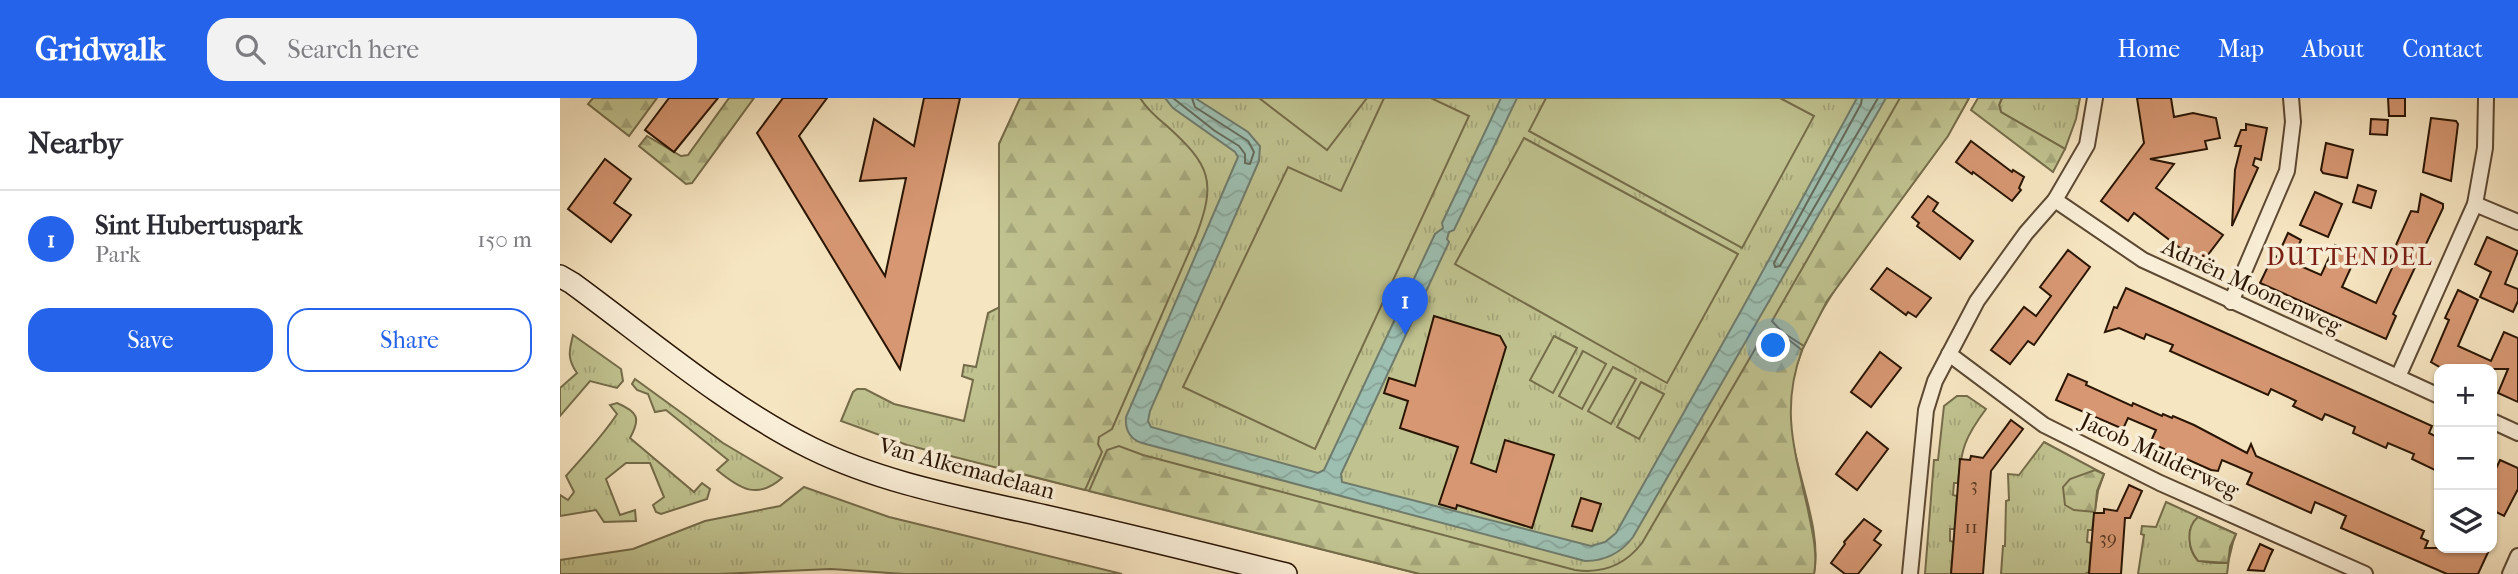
<!DOCTYPE html>
<meta charset="utf-8">
<style>
body{margin:0;font-family:"IM FELL French Canon",serif;background:#f2f2f3;color:#2b2b33}
.controls{position:absolute;right:21px;bottom:21px;display:grid;overflow:hidden;border-radius:14px;box-shadow:0 2px 5px #0004}
.controls button{width:63px;height:63px;display:grid;place-items:center;padding:0;border:0;border-bottom:2px solid #e1e1e2;background:#fff;color:#2b2b33;font:35px sans-serif}
.you{position:absolute;left:1214px;top:248px;width:24px;height:24px;margin:-18px;border:5px solid #fff;border-radius:50%;background:#1a73e8;box-shadow:0 0 0 10px #1a73e833}
.badge{display:grid;place-items:center;width:46px;height:46px;border-radius:50%;background:#2563eb;color:#fff;font-size:23px;font-weight:700}
.pin{position:absolute;translate:-50% -58px;filter:drop-shadow(0 2px 4px #0008)}
.pin::after{content:'';position:absolute;top:37px;width:24px;height:21px;background:inherit;clip-path:polygon(0 0,100% 0,50% 100%)}
.list{margin:0;padding:0;list-style:none}
h2{display:flex;justify-content:space-between;align-items:center;height:91px;margin:0;padding:0 28px;font-size:30px}
h2 small{font-size:23px;font-weight:400;color:#7c7c81}
.list li{display:grid;grid-template-columns:46px 1fr auto;gap:21px;align-items:center;box-sizing:border-box;height:98px;padding:0 28px;border-top:2px solid #e1e1e2}
.list b{display:block;font-size:26px;white-space:nowrap}
.list p{margin:0;font-size:23px;white-space:nowrap;color:#7c7c81}
.list em{font-size:23px;font-style:normal;color:#7c7c81}
.actions{display:flex;gap:14px;padding:21px 28px}
.actions a{flex:1;padding:16px 0;border:2px solid #2563eb;border-radius:21px;text-align:center;font-size:24px;color:#2563eb}
.actions .main{background:#2563eb;color:#fff}
.icon{flex:none;width:38px;height:38px;fill:none;stroke:currentColor;stroke-width:2;stroke-linecap:round;stroke-linejoin:round}
.map{position:relative;flex:none;width:1958px;height:476px;overflow:hidden}
header{display:flex;align-items:center;gap:42px;box-sizing:border-box;height:98px;padding:0 35px;background:#2563eb;color:#fff}
header strong{font-size:33px}
nav{display:flex;gap:38px;margin-inline-start:auto;font-size:24px}
.search{width:490px;height:63px;background:#f2f2f3;display:flex;align-items:center;gap:18px;box-sizing:border-box;padding:0 24px;border-radius:21px;color:#7c7c81;font-size:26px}
main{display:flex}
aside{flex:1;background:#fff}
.map>svg:first-child{display:block}
</style>
<header>
<strong>Gridwalk</strong>
<div class="search"><svg class="icon" aria-label="search" viewBox="0 0 24 24"><circle cx="10" cy="10" r="6"/><path d="M15 15l6 6"/></svg>Search here</div>
<nav><a>Home</a><a>Map</a><a>About</a><a>Contact</a></nav>
</header>
<main>
<aside>
<h2>Nearby<small></small></h2>
<ul class="list">
<li><span class="badge">1</span><div><b>Sint Hubertuspark</b><p>Park</p></div><em>150 m</em></li>
</ul>
<div class="actions"><a class="main">Save</a><a>Share</a></div>
</aside>
<div class="map">
<svg width="1958" height="476" viewBox="0 0 1958 476">
<defs>
<pattern id="grass-tufts" width="24" height="20" patternUnits="userSpaceOnUse" patternTransform="scale(1.75)"><rect width="24" height="20" fill="#c0c390"/><path d="M3 7l-1-3M5 7V3M7 7l1-3M15 17l-1-3M17 17v-4M19 17l1-3" fill="none" stroke="#a5a77b"/></pattern>
<pattern id="forest-firs" width="22" height="20" patternUnits="userSpaceOnUse" patternTransform="scale(1.75)"><rect width="22" height="20" fill="#c0c390"/><path d="M5 1l3.5 6h-7zM16 11l3.5 6h-7z" fill="#a5a77b"/></pattern>
<pattern id="water-waves" width="16" height="10" patternUnits="userSpaceOnUse" patternTransform="scale(1.75)"><rect width="16" height="10" fill="#9dbfb1"/><path d="M0 5q4-4 8 0t8 0" fill="none" stroke="#87a397"/></pattern>
</defs>
<rect width="100%" height="100%" fill="#f6e5c1"/>
<filter id="stains"><feTurbulence type="fractalNoise" baseFrequency=".00286" numOctaves="4"/><feColorMatrix values="0 0 0 0 .2 0 0 0 0 .09 0 0 0 0 .02 0 0 0 .5 -.17"/></filter>
<radialGradient id="worn" r=".72"><stop offset=".6" stop-color="#630" stop-opacity="0"/><stop offset="1" stop-color="#630" stop-opacity=".3"/></radialGradient>
<!-- grass -->
<g fill="url(#grass-tufts)" stroke="#756c4a" stroke-width="2" fill-rule="evenodd">
<path d="M461,0h948c-34,64 -84,118 -125,178 -24,36 -49,76 -54,120 -6,59 34,123 24,178h-394l-513,-129 -66,-24 12,-29 4,-3h8l29,15 70,17 9,-41 -11,-4 2,-11 12,2 12,-54 12,-6 -1,-163z"/>
<polygon points="1442,0 1520,0 1516,21 1505,51 1441,14 1439,7"/>
<path d="M13,237l48,34 2,12 -6,7 -27,-7 -30,35v-28l17,-15c-10,-14 -8,-22 -4,-38z"/>
<path d="M75,281l88,64 59,35c-25,22 -42,11 -65,-8l11,-10 -62,-50 -11,2 -7,-18 -11,-4 -5,-6z"/>
<path d="M1397,298h10l19,13c-21,28 -25,40 -28,74h-4l-1,12 4,1 -2,33h-5v12l4,1 -3,32h-26l9,-114h4l6,-54z"/>
<path d="M57,305c21,9 24,15 13,35l64,54 8,-9 8,6 -3,10 -46,15 -5,-2 -3,-7 11,-8 -14,-34h-24l-20,16 14,36 15,-5 1,11 -32,1 -8,-12 -36,6v-21l8,5 6,-8 -8,-16c18,-21 36,-39 51,-62l-7,-9z"/>
<polygon points="1484,344 1544,376 1538,393 1532,432 1528,432 1527,444 1531,445 1529,474 1525,476 1441,476 1443,448 1445,448 1446,403 1449,402 1448,376 1459,377"/>
<polygon points="244,389 329,419 562,476 344,476 271,471 159,476 0,476 0,462 73,451 145,423 220,408"/>
<path d="M1606,404l70,32 -6,16 -3,24h-89l6,-39 -3,-1 1,-8 14,1zM1630,432l45,4 -7,29c-28,0 -40,0 -38,-33z"/>
</g>
<!-- forest -->
<g fill="url(#forest-firs)" stroke="#756c4a" stroke-width="2">
<polygon points="33,0 97,0 69,38 28,6"/>
<polygon points="169,0 194,0 132,85 126,86 79,48 87,38 121,58 128,57"/>
<path d="M460,0h120c7,11 17,20 27,28 43,39 50,55 29,110l-84,193 -13,8 -1,7 4,8 -17,38 -86,-22v-324z"/>
<polygon points="1340,0 1409,0 1388,38 1267,203 1244,248 1222,234 1212,223"/>
<polygon points="1418,0 1442,0 1439,7 1441,14 1505,51 1493,74 1411,12"/>
<path d="M1212,233l9,3 21,16c-22,60 -7,101 6,160 4,21 10,42 6,64h-394l-331,-83 18,-41 12,-4 24,9 432,115c28,4 50,-5 67,-27l123,-211z"/>
<polygon points="1535,372 1544,376 1537,393 1535,414 1514,412 1505,407 1503,389 1510,381"/>
<path d="M1638,419l38,17 -6,13 -2,16 -30,-2c-10,-12 -13,-33 0,-44z"/>
</g>
<!-- pitch -->
<g fill="#c0c390" stroke="#756c4a" stroke-width="2">
<polygon points="699,0 807,0 767,52"/>
<polygon points="824,0 871,0 909,18 755,351 623,289 728,69 781,93"/>
<polygon points="986,0 1220,0 1254,18 1182,150 969,33"/>
<polygon points="964,40 1178,156 1107,285 895,166"/>
<polygon points="994,238 1017,250 993,295 970,282"/>
<polygon points="1023,253 1046,266 1022,311 999,298"/>
<polygon points="1053,269 1076,281 1051,326 1028,313"/>
<polygon points="1081,284 1104,296 1079,341 1057,329"/>
</g>
<!-- water -->
<path fill="url(#water-waves)" stroke="#6f7b6c" stroke-width="2" d="M605,0h30l53,34 12,14 -1,15 -109,250 -2,10 3,6 167,46 6,-3 111,-236 8,-6 -1,-5 59,-125h16l-63,132 -5,2 -2,7 2,3 -108,232 1,8 249,64 14,-4 11,-9 126,-224 115,-211h29l-253,439c-12,16 -28,24 -48,24l-443,-118c-12,-4 -17,-13 -16,-26l112,-260 -3,-5 -62,-44z"/>
<g fill="none" stroke-linecap="round" stroke-linejoin="round">
<!-- shore -->
<g stroke="#646a5a" stroke-width="2">
<polyline points="613,0 655,33 679,48 685,56 685,65 690,66 694,54 688,43 635,9 632,0"/>
<polyline points="1302,0 1301,6 1214,165 1215,169 1220,168 1318,0"/>
</g>
</g>
<!-- building -->
<g fill="#d69772" stroke="#2a1504" stroke-width="2">
<polygon points="109,0 158,0 114,54 85,32"/>
<polygon points="223,0 267,0 239,38 325,178 346,80 300,83 314,21 354,48 364,0 400,0 340,271 197,35"/>
<polygon points="1577,0 1611,0 1614,19 1633,15 1656,20 1660,40 1645,43 1647,51 1590,61 1614,66 1596,90 1663,137 1641,166 1574,115 1568,123 1541,103 1584,45"/>
<polygon points="1828,0 1845,0 1845,18 1829,18"/>
<polygon points="1871,20 1896,23 1898,26 1891,83 1863,74"/>
<polygon points="1811,21 1828,22 1827,37 1810,36"/>
<polygon points="1686,26 1707,30 1701,62 1695,60 1693,67 1698,70 1672,128 1675,72 1681,48 1675,48 1681,32 1686,32"/>
<polygon points="1411,43 1452,74 1453,72 1464,79 1459,90 1461,92 1452,103 1413,74 1412,76 1396,64"/>
<polygon points="1766,45 1793,52 1787,80 1763,75 1761,72"/>
<polygon points="45,61 71,81 54,105 71,117 51,144 8,111"/>
<polygon points="1798,87 1816,93 1811,110 1793,104"/>
<polygon points="1755,94 1782,106 1768,139 1740,127"/>
<polygon points="1861,96 1883,106 1883,110 1833,216 1836,218 1826,241 1700,185 1713,158 1717,159 1728,135 1741,142 1731,164 1761,177 1775,147 1790,154 1793,147 1808,154 1802,169 1793,165 1782,189 1816,205 1833,168 1828,165 1851,113 1858,114"/>
<polygon points="1368,98 1378,105 1373,113 1413,143 1400,161 1357,128 1359,125 1352,119"/>
<polygon points="1927,139 1958,153 1945,186 1958,191 1958,203 1953,214 1920,199 1931,174 1915,166"/>
<polygon points="1508,152 1530,169 1474,247 1468,243 1450,266 1431,252 1464,209 1476,218 1491,198 1480,189"/>
<polygon points="1327,170 1371,200 1356,219 1348,214 1346,217 1311,191"/>
<polygon points="1566,190 1872,328 1869,335 1879,340 1879,374 1852,361 1854,356 1828,345 1826,350 1793,335 1795,329 1770,318 1765,316 1762,322 1733,308 1736,303 1711,291 1708,297 1610,253 1613,247 1586,236 1584,241 1559,230 1545,234 1554,209 1557,210"/>
<polygon points="1898,192 1918,202 1898,248 1931,263 1944,234 1958,240 1958,304 1938,295 1948,271 1883,271 1871,264 1889,222 1885,220"/>
<polygon points="874,218 940,238 946,249 911,365 936,374 945,342 994,357 972,430 897,407 896,411 879,406 898,349 840,330 848,303 824,295 829,280 855,288"/>
<polygon points="1320,254 1341,270 1311,309 1291,294"/>
<polygon points="1508,276 1527,284 1526,287 1572,308 1573,305 1602,318 1603,316 1612,320 1613,318 1634,327 1687,355 1691,346 1696,358 1864,433 1861,440 1868,443 1865,450 1930,450 1918,476 1887,476 1781,430 1786,418 1773,412 1755,404 1751,415 1687,386 1692,375 1676,368 1662,362 1658,373 1651,372 1593,346 1591,343 1596,332 1568,320 1563,331 1496,302"/>
<polygon points="1451,322 1463,331 1431,373 1423,476 1391,476 1400,361 1410,362 1411,358 1423,360"/>
<polygon points="1307,334 1328,351 1297,392 1276,376"/>
<polygon points="1940,362 1958,370 1958,391 1944,418 1932,412 1932,379"/>
<polygon points="1569,387 1582,393 1570,420 1565,420 1561,476 1529,476 1534,415 1544,415 1544,411 1557,413"/>
<polygon points="1021,400 1041,406 1032,433 1012,428"/>
<polygon points="1304,421 1321,433 1314,442 1321,447 1298,476 1285,476 1271,465 1285,446 1284,444"/>
<polygon points="1700,446 1713,452 1710,458 1704,473 1688,472"/>
</g>
<g fill="none" stroke-linecap="round" stroke-linejoin="round">
<!-- minor casing -->
<g stroke="#5d4933" stroke-width="18">
<g id="minor">
<polyline points="1495,102 1583,162 1879,298"/>
<polyline points="1915,106 1958,124"/>
<polyline points="1671,204 1727,73 1733,24 1731,0"/>
<polyline points="1389,256 1484,327 1600,385 1805,476"/>
<polyline points="1838,279 1915,106 1925,50 1926,0"/>
<polyline points="1932,323 1958,335"/>
<polyline points="1350,476 1366,312 1375,283 1417,203 1466,135 1495,102 1527,47 1535,0"/>
<polyline points="1950,476 1958,458"/>
</g>
</g>
<!-- secondary casing -->
<g stroke="#2a1504" stroke-width="24">
<path id="secondary" d="M0,178l12,7c78,57 153,122 239,165 73,36 155,50 234,68 80,18 161,38 241,58"/>
</g>
<!-- minor -->
<use href="#minor" stroke="#f9eed7" stroke-width="14"/>
<!-- secondary -->
<use href="#secondary" stroke="#f9eed7" stroke-width="21"/>
</g>
<g text-anchor="middle" stroke-width="7" stroke-linejoin="round" paint-order="stroke">
<!-- number labels -->
<g font-size="19" fill="#553620">
<text x="1414" y="393">3</text>
<text x="1411" y="435">11</text>
<text x="1548" y="446">39</text>
</g>
<!-- street labels -->
<g font-size="23" fill="#2a1504" stroke="#f9eed7">
<text transform="translate(1692 188) rotate(25)" y="8">Adriën Moonenweg</text>
<text transform="translate(1600 357) rotate(25)" y="8">Jacob Mulderweg</text>
<text transform="translate(407 370) rotate(15)" y="8">Van Alkemadelaan</text>
</g>
<!-- neighbourhood labels -->
<g font-size="24" letter-spacing="2" fill="#7a1f14" stroke="#f9eed7">
<text x="1790" y="167">DUTTENDEL</text>
</g>
</g>
<rect width="100%" height="100%" filter="url(#stains)"/>
<rect width="100%" height="100%" fill="url(#worn)"/>
</svg>
<div class="controls">
<button>+</button>
<button>−</button>
<button><svg class="icon" aria-label="layers" viewBox="0 0 24 24"><path d="M12 4l9 5-9 5-9-5zM3 14l9 5 9-5"/></svg></button>
</div>
<div class="you"></div>
<div class="pin badge" style="left:845px;top:237px">1</div>
</div>
</main>
